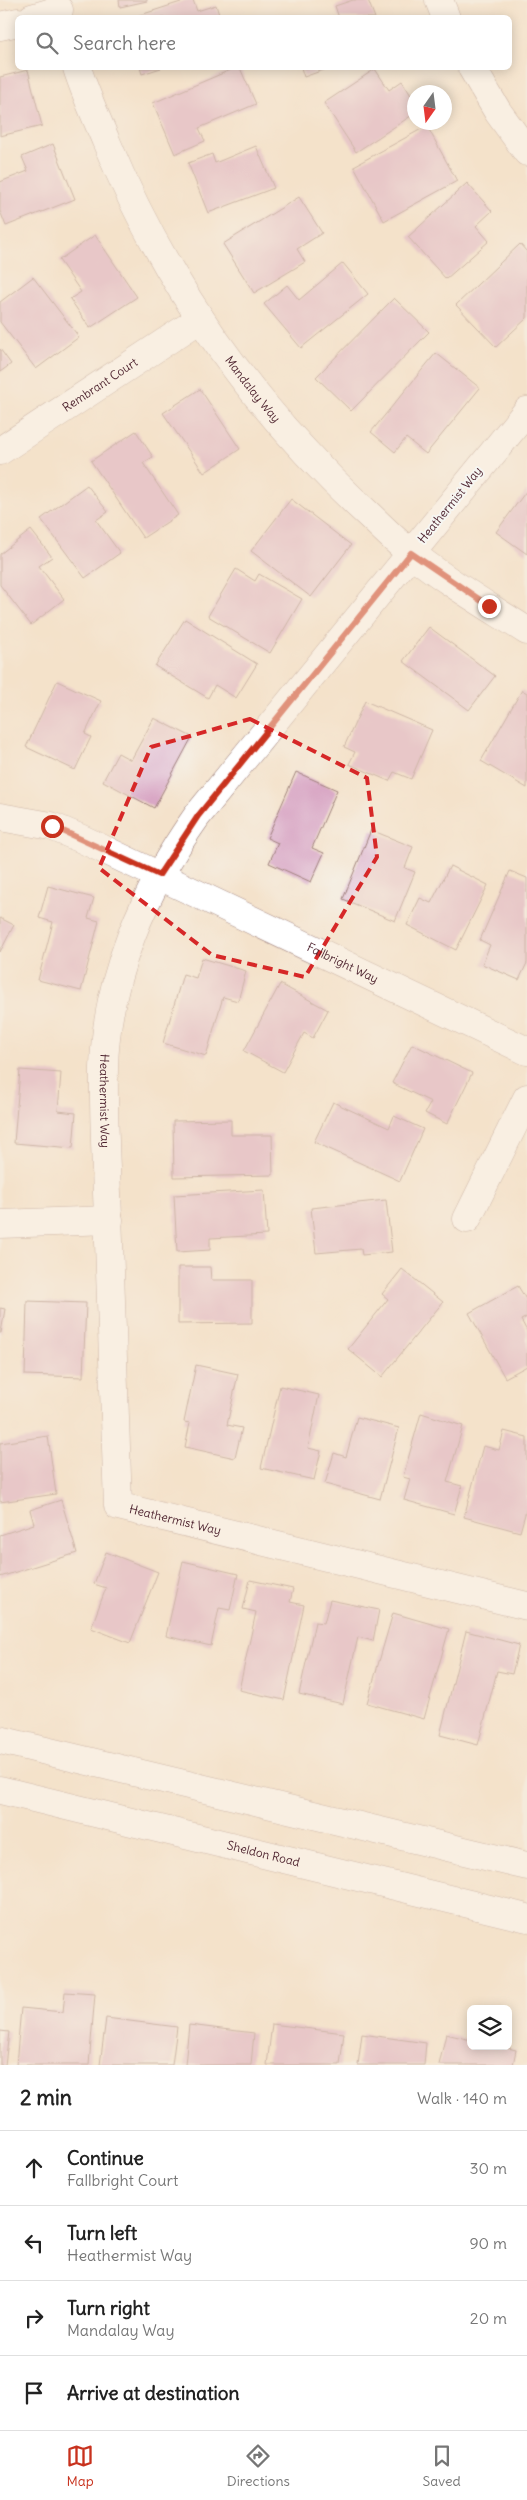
<!DOCTYPE html>
<meta charset="utf-8">
<style>
body{margin:0;font-family:Delius,sans-serif;background:#f6f6f6;color:#222}
.controls{position:absolute;right:15px;bottom:15px;display:grid;overflow:hidden;border-radius:8px;box-shadow:0 2px 12px #0003}
.controls button{width:45px;height:45px;display:grid;place-items:center;padding:0;border:0;border-bottom:1px solid #e0e0e0;background:#fff;color:#222;font:25px sans-serif}
.compass{position:absolute;left:407px;top:85px;width:45px;height:45px;border-radius:50%;background:#fff;box-shadow:0 2px 12px #0003;rotate:194deg}
.stop{position:absolute;width:15px;height:15px;margin:-11px;border:4px solid #c8321e;border-radius:50%;background:#fff}
.stop.end{background:#c8321e;border-color:#fff;box-shadow:0 1px 5px #0008}
.list{margin:0;padding:0;list-style:none}
h2{display:flex;justify-content:space-between;align-items:center;height:65px;margin:0;padding:0 20px;font-size:21px}
h2 small{font-size:16px;font-weight:400;color:#767676}
.list li{display:grid;grid-template-columns:32px 1fr auto;gap:15px;align-items:center;box-sizing:border-box;height:75px;padding:0 20px;border-top:1px solid #e0e0e0}
.list b{display:block;font-size:19px;white-space:nowrap}
.list p{margin:0;font-size:16px;white-space:nowrap;color:#767676}
.list em{font-size:16px;font-style:normal;color:#767676}
.icon{flex:none;width:28px;height:28px;fill:none;stroke:currentColor;stroke-width:2;stroke-linecap:round;stroke-linejoin:round}
.map{position:relative;flex:none;width:527px;height:2065px;overflow:hidden}
.search{position:absolute;background:#fff;box-shadow:0 2px 12px #0003;left:15px;right:15px;top:15px;height:55px;display:flex;align-items:center;gap:12px;box-sizing:border-box;padding:0 18px;border-radius:8px;color:#767676;font-size:19px}
.sheet{height:365px;background:#fff}
nav{display:flex;justify-content:space-around;align-items:center;box-sizing:border-box;height:70px;border-top:1px solid #e0e0e0;background:#fff;font-size:14px;color:#767676}
nav a{display:grid;justify-items:center;gap:2px}
nav .on{color:#c8321e}
.map>svg:first-child{display:block}
</style>
<div class="map">
<svg width="527" height="2065" viewBox="0 0 527 2065">
<rect width="100%" height="100%" fill="#f6f6f2"/>
<filter id="ink" filterUnits="userSpaceOnUse"><feTurbulence type="fractalNoise" baseFrequency=".02" numOctaves="2"/><feDisplacementMap in="SourceGraphic" scale="10" xChannelSelector="R" yChannelSelector="G"/><feConvolveMatrix kernelMatrix="1 2 1 2 8 2 1 2 1" color-interpolation-filters="sRGB"/></filter>
<filter id="wash" filterUnits="userSpaceOnUse"><feTurbulence type="fractalNoise" baseFrequency=".0096" numOctaves="4" result="noise"/><feDisplacementMap in="SourceGraphic" scale="20" xChannelSelector="R" yChannelSelector="G"/><feGaussianBlur stdDeviation="1.12" result="paint"/><feColorMatrix in="noise" values="0 0 0 0 0 0 0 0 0 0 0 0 0 0 0 0 0 1.4 0 .05"/><feComposite in="paint" operator="in"/></filter>
<g filter="url(#wash)">
<rect width="100%" height="100%" fill="#f4e2cb"/>
<g id="blocks">
<!-- building -->
<g fill="#d9a7c5">
<polygon points="119,0 147,0 147,1 120,7"/>
<polygon points="187,0 193,0 197,11 216,5 220,18 131,18"/>
<polygon points="353,0 368,0 375,18 339,18 335,6"/>
<polygon points="140,68 161,68 142,74"/>
<polygon points="235,68 240,68 256,104 199,128 205,141 175,154 153,103"/>
<polygon points="301,68 329,68 304,77"/>
<polygon points="375,69 389,90 402,81 414,100 414,114 356,152 324,103"/>
<polygon points="28,70 42,126 0,136 0,77"/>
<polygon points="427,126 457,181 384,221 354,166"/>
<polygon points="53,144 75,199 6,226 0,211 0,182 28,171 22,157"/>
<polygon points="256,146 274,188 208,213 188,163 212,154 215,163"/>
<polygon points="467,183 492,211 476,226 489,241 446,279 408,237"/>
<polygon points="299,197 322,233 297,249 305,262 254,293 223,244"/>
<polygon points="95,235 137,297 90,328 70,299 81,292 59,260"/>
<polygon points="520,244 527,252 527,318 496,347 456,305"/>
<polygon points="343,263 368,294 301,348 264,304 287,285 299,300"/>
<polygon points="33,277 79,337 36,369 0,322 0,302"/>
<polygon points="394,298 429,332 351,411 316,377"/>
<polygon points="0,349 11,364 0,372"/>
<polygon points="436,353 480,388 426,454 406,438 395,452 371,432"/>
<polygon points="200,389 240,449 204,473 163,413"/>
<polygon points="136,431 153,457 143,463 178,515 143,538 91,461"/>
<polygon points="87,485 108,512 96,520 120,553 85,578 41,519"/>
<polygon points="527,490 527,554 496,532"/>
<polygon points="291,499 351,545 311,597 251,551"/>
<polygon points="31,530 52,557 39,566 64,599 31,625 0,585 0,554"/>
<polygon points="236,569 255,581 259,574 302,599 270,653 208,616"/>
<polygon points="185,619 257,664 236,698 215,685 208,698 155,666"/>
<polygon points="429,627 495,676 469,710 403,661"/>
<polygon points="57,681 101,701 85,734 91,737 75,770 26,747"/>
<polygon points="522,690 527,693 527,788 481,761"/>
<polygon points="365,701 432,730 411,779 394,772 389,781 349,764 355,752 344,747"/>
<polygon points="154,718 192,737 154,808 103,781 118,753 131,760"/>
<polygon points="296,772 337,790 312,848 324,853 311,882 269,863 278,843 267,838"/>
<polygon points="371,830 413,847 405,868 415,872 395,921 343,899"/>
<polygon points="450,866 488,885 456,950 407,925 420,898 431,903"/>
<polygon points="510,871 527,878 527,963 519,980 482,964 490,945 480,940"/>
<polygon points="48,886 94,898 88,918 99,921 81,991 38,980 53,922 39,918"/>
<polygon points="0,918 14,925 0,952"/>
<polygon points="202,958 246,971 238,1001 223,997 206,1056 163,1043 183,974 196,978"/>
<polygon points="280,984 328,1010 313,1038 304,1033 283,1072 244,1051"/>
<polygon points="412,1044 472,1073 447,1124 425,1113 431,1102 392,1083"/>
<polygon points="20,1070 61,1073 58,1111 76,1113 73,1148 14,1143"/>
<polygon points="333,1102 389,1128 394,1116 423,1129 400,1181 314,1142"/>
<polygon points="231,1120 231,1135 272,1135 273,1175 174,1177 173,1121"/>
<polygon points="264,1190 267,1235 210,1238 210,1250 177,1252 174,1195"/>
<polygon points="386,1200 392,1252 362,1255 361,1249 316,1253 311,1208"/>
<polygon points="178,1267 210,1267 211,1280 252,1280 252,1323 178,1324"/>
<polygon points="402,1269 443,1302 382,1377 348,1349 388,1299 382,1294"/>
<polygon points="518,1286 527,1301 527,1317 521,1320 527,1331 527,1366 505,1378 469,1313"/>
<polygon points="27,1301 86,1303 83,1377 25,1375"/>
<polygon points="0,1308 5,1309 1,1333 0,1333"/>
<polygon points="196,1365 238,1374 227,1425 242,1428 235,1458 185,1447 190,1423 184,1422"/>
<polygon points="280,1386 319,1395 308,1448 321,1451 314,1480 261,1468"/>
<polygon points="421,1413 463,1426 447,1482 462,1486 454,1514 404,1500 410,1479 403,1477"/>
<polygon points="357,1417 399,1428 380,1499 325,1484 334,1453 346,1457"/>
<polygon points="504,1431 527,1437 527,1507 520,1532 464,1517 483,1446 499,1450"/>
<polygon points="48,1436 56,1494 0,1502 0,1443"/>
<polygon points="61,1500 77,1553 0,1577 0,1535 34,1524 30,1510"/>
<polygon points="106,1552 158,1572 130,1643 91,1628 106,1588 94,1584"/>
<polygon points="183,1561 238,1574 230,1610 219,1608 211,1646 166,1636"/>
<polygon points="250,1580 293,1589 290,1602 304,1605 284,1700 239,1690 256,1612 243,1609"/>
<polygon points="330,1600 379,1610 373,1641 358,1637 343,1704 299,1694 315,1622 324,1623"/>
<polygon points="393,1613 449,1629 424,1719 367,1703"/>
<polygon points="466,1631 519,1645 512,1674 497,1671 478,1745 440,1735"/>
<polygon points="65,1992 95,1994 89,2065 16,2065 21,2008 63,2012"/>
<polygon points="106,2018 177,2027 172,2065 100,2065"/>
<polygon points="272,2024 344,2033 340,2065 267,2065"/>
<polygon points="189,2025 254,2033 251,2065 185,2065"/>
<polygon points="0,2031 9,2032 5,2065 0,2065"/>
<polygon points="362,2034 426,2043 424,2065 358,2065"/>
<polygon points="446,2034 471,2040 471,2046 500,2046 516,2050 513,2065 439,2065"/>
</g>
</g>
</g>
<g filter="url(#ink)">
<use href="#blocks" fill-opacity="0" stroke="#9f807b" stroke-width="1"/>
<g fill="none" stroke-linecap="round" stroke-linejoin="round">
<!-- street casing -->
<g stroke="#9f807b" stroke-width="29">
<g id="street">
<polyline points="32,18 59,10"/>
<polyline points="0,26 18,22"/>
<path id="s1" d="M77,68c8,25 19,49 29,73 59,143 149,270 263,374 14,13 27,27 42,38 36,29 77,53 116,78"/>
<path id="s2" d="M527,411l-330,405c-52,73 -91,160 -93,252 -1,57 3,116 5,174 3,88 6,176 9,264l409,100"/>
<path id="s3" d="M0,451l200,-132"/>
<path id="s4" d="M0,817l51,9 31,13 445,212"/>
<polyline points="467,1219 527,1098"/>
<polyline points="0,1224 109,1220"/>
</g>
</g>
<!-- secondary casing -->
<g stroke="#9f807b" stroke-width="29">
<g id="secondary">
<polyline points="439,0 446,18"/>
<polyline points="472,68 498,112 527,152"/>
<polyline points="0,1740 527,1866"/>
<path id="s5" d="M0,1790l527,128"/>
</g>
</g>
<!-- street -->
<use href="#street" stroke="#fff" stroke-width="28"/>
<!-- secondary -->
<use href="#secondary" stroke="#fff" stroke-width="28"/>
</g>
</g>
<g fill="none" stroke-linecap="round" stroke-linejoin="round" filter="url(#ink)">
<!-- route -->
<polyline stroke="#c8321e" stroke-width="6" points="52,826 159,875 198,816 411,553 489,606"/>
</g>
<!-- marked area -->
<path d="M0 0H527V2065H0ZM250,719l117,59 10,79 -72,120 -93,-22 -113,-87 52,-121z" fill="#f4e2cb" fill-opacity=".55" fill-rule="evenodd"/>
<path fill="none" stroke="#d62828" stroke-width="4" stroke-dasharray="10 6" stroke-linejoin="round" d="M250,719l117,59 10,79 -72,120 -93,-22 -113,-87 52,-121z"/>
<g text-anchor="middle" stroke-width="4" stroke-linejoin="round" paint-order="stroke">
<!-- street labels -->
<g font-size="12" fill="#4a1f2b" stroke="#f6f6f2">
<text dy="4" stroke="none"><textPath href="#s3" startOffset="120">Rembrant Court</textPath></text>
<text dy="4" stroke="none"><textPath href="#s1" startOffset="368">Mandalay Way</textPath></text>
<text transform="translate(450 505) rotate(-51)" y="4">Heathermist Way</text>
<text dy="4" stroke="none"><textPath href="#s4" startOffset="374">Fallbright Way</textPath></text>
<text dy="4" stroke="none"><textPath href="#s2" startOffset="828">Heathermist Way</textPath></text>
<text dy="4" stroke="none"><textPath href="#s2" startOffset="1292">Heathermist Way</textPath></text>
<text dy="4" stroke="none"><textPath href="#s5" startOffset="271">Sheldon Road</textPath></text>
</g>
</g>
</svg>
<div class="controls">
<button><svg class="icon" aria-label="layers" viewBox="0 0 24 24"><path d="M12 4l9 5-9 5-9-5zM3 14l9 5 9-5"/></svg></button>
</div>
<svg class="compass" viewBox="-18 -18 36 36"><path d="M0-13l5 13h-10z" fill="#e53935"/><path d="M0 13l5-13h-10z" fill="#767676"/></svg>
<div class="stop" style="left:52px;top:826px"></div>
<div class="stop end" style="left:489px;top:606px"></div>
<div class="search"><svg class="icon" aria-label="search" viewBox="0 0 24 24"><circle cx="10" cy="10" r="6"/><path d="M15 15l6 6"/></svg>Search here</div>
</div>
<section class="sheet">
<h2>2 min<small>Walk · 140 m</small></h2>
<ul class="list">
<li><svg class="icon" aria-label="ahead" viewBox="0 0 24 24"><path d="M12 20V5M6 11l6-6 6 6"/></svg><div><b>Continue</b><p>Fallbright Court</p></div><em>30 m</em></li>
<li><svg class="icon" aria-label="left" viewBox="0 0 24 24"><path d="M17 20v-9H6M10 6l-5 5 5 5"/></svg><div><b>Turn left</b><p>Heathermist Way</p></div><em>90 m</em></li>
<li><svg class="icon" aria-label="right" viewBox="0 0 24 24"><path d="M7 20v-9h11M14 6l5 5-5 5"/></svg><div><b>Turn right</b><p>Mandalay Way</p></div><em>20 m</em></li>
<li><svg class="icon" aria-label="arrive" viewBox="0 0 24 24"><path d="M6 21V4h12l-3 4 3 4H6"/></svg><div><b>Arrive at destination</b></div></li>
</ul>
</section>
<nav>
<a class="on"><svg class="icon" aria-label="map" viewBox="0 0 24 24"><path d="M3 6l6-2 6 2 6-2v14l-6 2-6-2-6 2zM9 4v14M15 6v14"/></svg>Map</a>
<a><svg class="icon" aria-label="directions" viewBox="0 0 24 24"><path d="M12 3l9 9-9 9-9-9zM9 14v-3h6M13 9l2 2-2 2"/></svg>Directions</a>
<a><svg class="icon" aria-label="saved" viewBox="0 0 24 24"><path d="M7 4h10v16l-5-4-5 4z"/></svg>Saved</a>
</nav>
